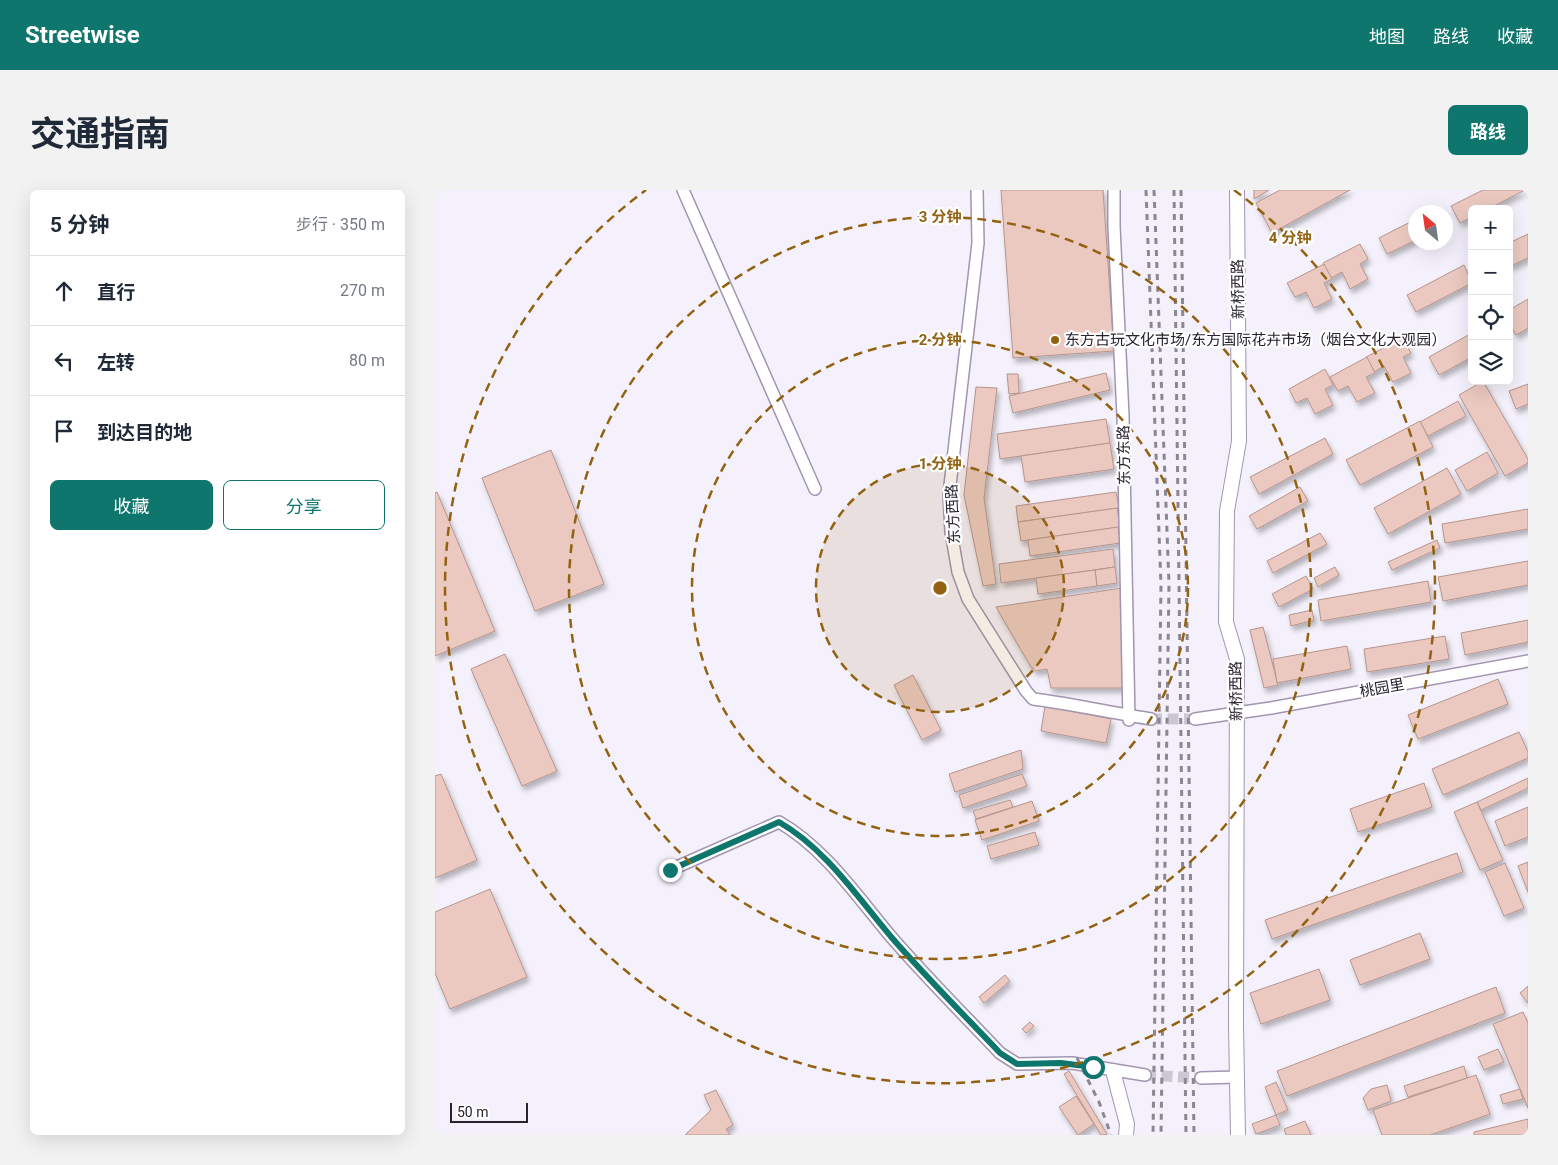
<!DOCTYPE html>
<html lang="zh">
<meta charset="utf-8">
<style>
body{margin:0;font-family:Roboto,"Noto Sans SC",sans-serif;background:#f2f2f3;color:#1f2937}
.controls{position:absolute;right:15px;top:15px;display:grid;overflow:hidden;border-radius:8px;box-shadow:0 5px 20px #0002}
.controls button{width:45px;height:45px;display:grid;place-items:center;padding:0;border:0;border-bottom:1px solid #e0e1e3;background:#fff;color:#1f2937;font:25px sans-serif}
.compass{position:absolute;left:973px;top:15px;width:45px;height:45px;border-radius:50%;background:#fff;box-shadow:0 5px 20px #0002;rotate:331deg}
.scale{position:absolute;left:15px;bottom:12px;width:78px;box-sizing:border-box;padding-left:5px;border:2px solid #27222d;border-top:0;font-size:14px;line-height:18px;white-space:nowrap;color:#27222d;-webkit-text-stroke:4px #fff;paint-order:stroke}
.stop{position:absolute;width:15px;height:15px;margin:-11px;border:4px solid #0f766e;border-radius:50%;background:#fff}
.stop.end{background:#0f766e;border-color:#fff;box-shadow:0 1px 5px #0008}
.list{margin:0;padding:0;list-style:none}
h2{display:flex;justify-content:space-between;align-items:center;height:65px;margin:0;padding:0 20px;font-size:21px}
h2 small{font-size:16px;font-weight:400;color:#747a83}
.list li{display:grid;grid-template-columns:32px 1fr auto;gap:15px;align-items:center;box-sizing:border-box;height:70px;padding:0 20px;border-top:1px solid #e0e1e3}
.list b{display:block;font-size:19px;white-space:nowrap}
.list em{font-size:16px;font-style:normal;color:#747a83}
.actions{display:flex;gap:10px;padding:15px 20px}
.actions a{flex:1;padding:11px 0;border:1px solid #0f766e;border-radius:8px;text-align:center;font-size:18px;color:#0f766e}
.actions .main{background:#0f766e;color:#fff}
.icon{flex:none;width:28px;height:28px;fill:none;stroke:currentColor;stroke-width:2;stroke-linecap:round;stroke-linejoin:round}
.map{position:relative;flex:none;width:1093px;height:945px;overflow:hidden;border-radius:8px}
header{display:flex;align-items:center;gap:30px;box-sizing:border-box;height:70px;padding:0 25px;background:#0f766e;color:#fff}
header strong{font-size:24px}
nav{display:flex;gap:28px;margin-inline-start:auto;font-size:18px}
.intro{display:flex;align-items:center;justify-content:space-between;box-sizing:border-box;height:120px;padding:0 30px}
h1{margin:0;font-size:35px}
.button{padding:12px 22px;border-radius:8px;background:#0f766e;color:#fff;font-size:18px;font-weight:700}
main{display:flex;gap:30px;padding:0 30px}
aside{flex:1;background:#fff;border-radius:8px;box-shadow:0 5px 20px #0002}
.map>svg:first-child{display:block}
</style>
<header>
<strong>Streetwise</strong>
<nav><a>地图</a><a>路线</a><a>收藏</a></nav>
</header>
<div class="intro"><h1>交通指南</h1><a class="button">路线</a></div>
<main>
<aside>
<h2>5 分钟<small>步行 · 350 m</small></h2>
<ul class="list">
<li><svg class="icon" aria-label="ahead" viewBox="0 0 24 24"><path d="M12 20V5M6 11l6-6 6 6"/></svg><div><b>直行</b></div><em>270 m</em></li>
<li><svg class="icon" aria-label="left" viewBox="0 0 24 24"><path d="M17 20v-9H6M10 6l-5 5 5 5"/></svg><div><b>左转</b></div><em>80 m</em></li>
<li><svg class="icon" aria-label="arrive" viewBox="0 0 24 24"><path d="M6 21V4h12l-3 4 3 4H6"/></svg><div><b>到达目的地</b></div></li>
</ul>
<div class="actions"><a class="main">收藏</a><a>分享</a></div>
</aside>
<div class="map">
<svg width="1093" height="945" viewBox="0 0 1093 945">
<defs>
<filter id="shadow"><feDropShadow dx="2.5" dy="4.5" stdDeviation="2.5" flood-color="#0004"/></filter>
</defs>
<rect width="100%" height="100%" fill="#f5f1fc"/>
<!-- building -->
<g fill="#ebc9c0" stroke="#b5958d" filter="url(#shadow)">
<polygon points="566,0 668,0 679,161 578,168"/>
<polygon points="819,0 834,0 819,9"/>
<polygon points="845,0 915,0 837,43 821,13"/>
<polygon points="1048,0 1090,0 1053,19 1037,19 1037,27 1025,33 1016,16"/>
<polygon points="981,29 981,50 952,64 944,48"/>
<polygon points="1093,44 1093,68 1074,77 1074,53"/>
<polygon points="925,54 933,69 925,74 933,89 915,99 907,82 896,88 888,73"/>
<polygon points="889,74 897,89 889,93 897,109 879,118 871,102 860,107 852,93"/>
<polygon points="1029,75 1037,93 981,122 972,105"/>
<polygon points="1093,109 1093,138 1081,145 1074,133 1074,120"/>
<polygon points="1037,143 1037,167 1004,185 994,167"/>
<polygon points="968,148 976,163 968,167 976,183 958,192 949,176 939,182 931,167"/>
<polygon points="932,167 940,183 931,187 940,203 922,212 913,196 903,201 895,187"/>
<polygon points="890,179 898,195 890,199 898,215 880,224 872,208 861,213 854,199"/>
<polygon points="671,183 675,200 578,223 574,206"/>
<polygon points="572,184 583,184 584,203 574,204"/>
<polygon points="1048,191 1093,269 1093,273 1070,286 1024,205"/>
<polygon points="1093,194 1093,214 1081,219 1074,201"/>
<polygon points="541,197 562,198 549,308 561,394 548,396 529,305"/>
<polygon points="1023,211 1031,226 993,246 985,232"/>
<polygon points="671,229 675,253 565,269 562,244"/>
<polygon points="985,231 998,257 925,295 911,270"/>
<polygon points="890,248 898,264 824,304 815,287"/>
<polygon points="675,253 679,279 590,292 586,266"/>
<polygon points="116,260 169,394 100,421 47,288"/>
<polygon points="1052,262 1063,283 1032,301 1020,280"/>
<polygon points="1012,278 1026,304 953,344 939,318"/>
<polygon points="865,297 873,311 822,339 814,326"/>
<polygon points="2,302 60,441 0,466 0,303"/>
<polygon points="681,302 684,318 583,332 581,316"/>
<polygon points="682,318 685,337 586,351 583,332"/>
<polygon points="1093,319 1093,339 1010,353 1007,334"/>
<polygon points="683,337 685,353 595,366 593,350"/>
<polygon points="885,343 892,354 838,383 832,371"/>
<polygon points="1002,350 1005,358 957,380 953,372"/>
<polygon points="678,359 680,377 566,393 564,374"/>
<polygon points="1093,371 1093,395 1008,411 1003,387"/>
<polygon points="680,377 682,393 662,396 660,380"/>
<polygon points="900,377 904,385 883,397 879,388"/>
<polygon points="660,380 662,396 603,404 601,388"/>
<polygon points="871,386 878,399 844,417 837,404"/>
<polygon points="993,391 996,412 886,431 883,410"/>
<polygon points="687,398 689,498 616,498 612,479 601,481 596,477 561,417"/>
<polygon points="877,420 879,430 856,436 854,425"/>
<polygon points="1093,430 1093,452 1030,465 1026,443"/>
<polygon points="828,437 843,495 829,498 815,440"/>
<polygon points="1010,446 1014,469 932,482 929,459"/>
<polygon points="912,456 916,479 842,493 838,469"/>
<polygon points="70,464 122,581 87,596 36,479"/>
<polygon points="478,485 506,540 487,550 459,495"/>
<polygon points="1063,489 1073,514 983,549 973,525"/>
<polygon points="610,516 676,529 671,553 606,541"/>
<polygon points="1084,542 1093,562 1093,568 1008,605 997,579"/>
<polygon points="586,560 588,579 520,602 514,584"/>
<polygon points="6,584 42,670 0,688 0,586"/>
<polygon points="587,584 592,596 528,618 524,605"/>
<polygon points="1093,588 1093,598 1046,620 1042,612"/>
<polygon points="989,593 997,617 923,642 915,619"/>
<polygon points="575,610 578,617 541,629 538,621"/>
<polygon points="597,611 604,631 547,650 540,630"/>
<polygon points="1042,612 1068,670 1045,680 1019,622"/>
<polygon points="1093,617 1093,647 1070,656 1060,631"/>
<polygon points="600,642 604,655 556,669 552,656"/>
<polygon points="1022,663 1028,682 837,749 830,730"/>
<polygon points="1093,672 1093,702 1083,676"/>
<polygon points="1070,673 1089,718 1069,726 1050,682"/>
<polygon points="55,699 92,787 15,819 0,783 0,722"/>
<polygon points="985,743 995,769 925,795 915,770"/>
<polygon points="884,779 895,810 826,834 815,803"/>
<polygon points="570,785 575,791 549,813 544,807"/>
<polygon points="1093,796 1093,813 1085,803"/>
<polygon points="1061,797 1070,823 852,906 842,881"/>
<polygon points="1088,822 1093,833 1093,918 1058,834"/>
<polygon points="595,832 599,836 591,843 587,839"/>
<polygon points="1063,859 1069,872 1049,880 1043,867"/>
<polygon points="1029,876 1032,888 973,907 969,896"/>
<polygon points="634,881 672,944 669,945 666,945 629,884"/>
<polygon points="1041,885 1055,924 995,945 947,945 938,920"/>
<polygon points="841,892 853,920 841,925 830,897"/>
<polygon points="952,895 956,911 933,920 928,908 936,899"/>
<polygon points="1085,899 1088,909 1068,914 1065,905"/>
<polygon points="281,900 298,935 291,939 295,945 250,945 276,920 269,905"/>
<polygon points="641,906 659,934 643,945 624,917"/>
<polygon points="841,925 845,935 821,944 817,934"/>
<polygon points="1093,929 1093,945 1039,945 1039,942"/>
<polygon points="870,931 876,945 851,945 849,939"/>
</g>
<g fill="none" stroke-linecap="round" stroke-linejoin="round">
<!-- minor-tunnel -->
<g stroke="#ccc8d3" stroke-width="11" stroke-dasharray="11 5.5" stroke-linecap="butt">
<polyline points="716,529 760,529"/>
<polyline points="710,885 766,888"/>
</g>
<!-- minor casing -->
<g stroke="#a195b0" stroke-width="14">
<g id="minor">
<polyline points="248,0 380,299"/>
<path d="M542,0l1,53 -29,251 2,38 7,40 10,27 58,92 7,8c40,5 79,14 118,20"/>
<polyline points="679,0 679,36 688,226 694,530"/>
<polyline points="760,529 836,518 1093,471"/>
<path d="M235,680l109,-48c47,27 79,76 114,117 34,39 71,76 107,114l17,11 55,-1 73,12"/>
<polyline points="766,888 802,887"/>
</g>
</g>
<!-- tertiary casing -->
<g stroke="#a195b0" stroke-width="16">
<g id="tertiary">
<polyline points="802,0 804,251 792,321 791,432 802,469 801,836 803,945"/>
<polyline points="678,881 692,934 691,945"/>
</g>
</g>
<!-- minor -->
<use href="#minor" stroke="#fff" stroke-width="11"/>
<!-- tertiary -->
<use href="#tertiary" stroke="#fff" stroke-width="14"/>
<!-- rail -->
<g stroke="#8b8792" stroke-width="3" stroke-dasharray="6 6" stroke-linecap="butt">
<polyline points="711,0 726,395 718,945"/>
<polyline points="719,0 734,394 726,945"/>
<polyline points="739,0 751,945"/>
<polyline points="746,0 759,945"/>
<polyline points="642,868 664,912 676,945"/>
</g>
</g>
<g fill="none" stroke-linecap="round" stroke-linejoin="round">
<!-- route -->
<path stroke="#0f766e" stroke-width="6" d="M235,680l109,-48c47,27 79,76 114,117 34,39 71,76 107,114l17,11 44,-1 32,4"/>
</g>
<!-- distance rings -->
<circle cx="505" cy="398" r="124" fill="#936211" fill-opacity=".12"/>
<g fill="none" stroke="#936211" stroke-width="2.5" stroke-dasharray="9 6">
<circle cx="505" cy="398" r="124"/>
<circle cx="505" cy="398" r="248"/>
<circle cx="505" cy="398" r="371"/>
<path d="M799 0A495 495 0 1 1 211 0"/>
</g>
<!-- markers -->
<circle fill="#936211" stroke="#fff" stroke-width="2" cx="620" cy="150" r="5"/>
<g text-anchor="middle" stroke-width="4.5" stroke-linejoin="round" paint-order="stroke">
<!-- street labels -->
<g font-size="15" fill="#27222d" stroke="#fff">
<text transform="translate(803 99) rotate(-91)" y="5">新桥西路</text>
<text transform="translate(689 265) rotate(-91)" y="5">东方东路</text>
<text transform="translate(518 324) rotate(-93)" y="5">东方西路</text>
<text transform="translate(947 498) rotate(-10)" y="5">桃园里</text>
<text transform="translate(801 501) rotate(-91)" y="5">新桥西路</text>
</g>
<!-- poi labels -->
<g font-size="15" fill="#27222d" stroke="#fff" text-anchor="start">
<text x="630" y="155">东方古玩文化市场/东方国际花卉市场（烟台文化大观园）</text>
</g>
</g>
<circle cx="505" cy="398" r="8" fill="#936211" stroke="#fff" stroke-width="2.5"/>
<g font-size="15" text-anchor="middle" font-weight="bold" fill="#936211" stroke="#fff" stroke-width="4.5" stroke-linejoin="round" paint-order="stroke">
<text x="505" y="32">3 分钟</text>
<text x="855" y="53">4 分钟</text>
<text x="505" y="155">2 分钟</text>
<text x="505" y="279">1 分钟</text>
</g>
</svg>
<div class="controls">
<button>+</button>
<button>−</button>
<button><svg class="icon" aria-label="locate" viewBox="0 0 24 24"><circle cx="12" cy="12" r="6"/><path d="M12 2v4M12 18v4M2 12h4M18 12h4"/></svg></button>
<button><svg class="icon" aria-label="layers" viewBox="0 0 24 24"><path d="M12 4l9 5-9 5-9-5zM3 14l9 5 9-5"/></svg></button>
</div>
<svg class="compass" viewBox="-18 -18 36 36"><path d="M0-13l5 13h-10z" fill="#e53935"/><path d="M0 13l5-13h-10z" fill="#747a83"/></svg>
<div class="scale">50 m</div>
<div class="stop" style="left:658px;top:877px"></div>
<div class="stop end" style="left:235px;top:680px"></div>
</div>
</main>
